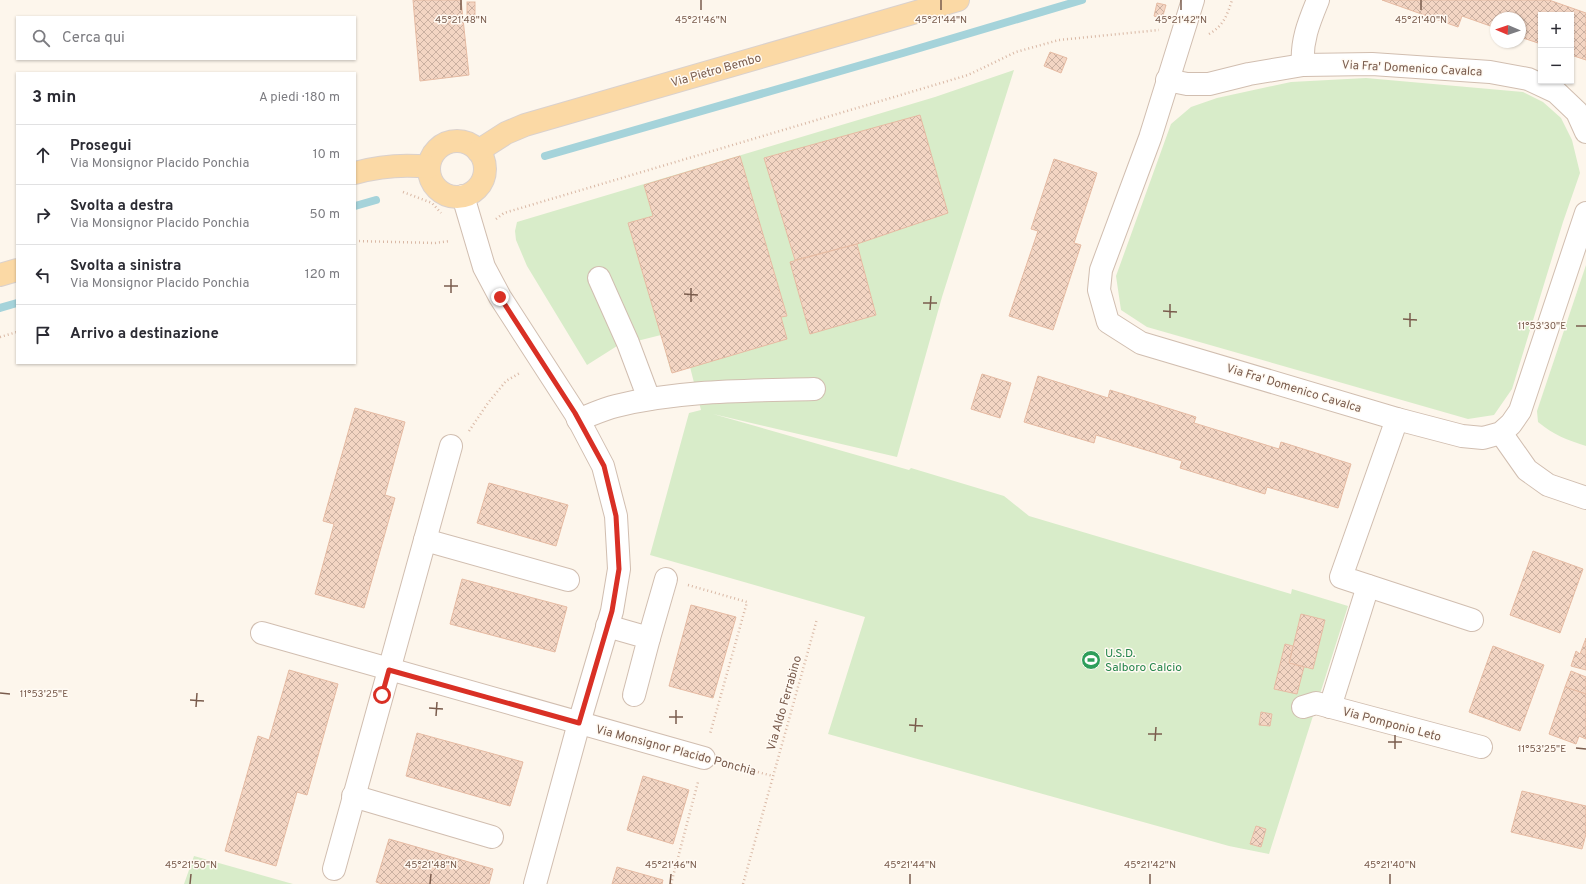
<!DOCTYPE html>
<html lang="it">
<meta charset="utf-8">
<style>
body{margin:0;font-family:Overpass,sans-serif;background:#f7f7f7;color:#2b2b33}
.controls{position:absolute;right:12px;top:12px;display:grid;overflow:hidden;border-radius:0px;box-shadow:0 1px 3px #0004}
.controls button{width:36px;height:36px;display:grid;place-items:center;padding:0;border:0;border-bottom:1px solid #e1e1e2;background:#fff;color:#2b2b33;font:20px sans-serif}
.compass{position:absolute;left:1490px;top:12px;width:36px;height:36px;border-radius:50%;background:#fff;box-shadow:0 1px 3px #0004;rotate:272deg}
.stop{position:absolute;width:12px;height:12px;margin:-9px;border:3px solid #d93025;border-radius:50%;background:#fff}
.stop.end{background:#d93025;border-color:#fff;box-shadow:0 1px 4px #0008}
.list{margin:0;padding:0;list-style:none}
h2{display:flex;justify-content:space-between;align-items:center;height:52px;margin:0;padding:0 16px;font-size:17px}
h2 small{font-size:13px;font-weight:400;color:#7c7c81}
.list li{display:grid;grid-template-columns:26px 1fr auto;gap:12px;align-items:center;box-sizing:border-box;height:60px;padding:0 16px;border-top:1px solid #e1e1e2}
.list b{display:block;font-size:15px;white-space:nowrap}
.list p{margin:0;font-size:13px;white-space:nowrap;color:#7c7c81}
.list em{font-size:13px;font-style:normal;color:#7c7c81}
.icon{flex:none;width:22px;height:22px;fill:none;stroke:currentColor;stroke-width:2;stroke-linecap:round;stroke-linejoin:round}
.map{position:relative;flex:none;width:1586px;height:884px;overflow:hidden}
.search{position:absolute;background:#fff;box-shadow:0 1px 3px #0004;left:16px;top:16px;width:340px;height:44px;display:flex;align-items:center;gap:10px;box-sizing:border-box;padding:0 14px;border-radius:0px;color:#7c7c81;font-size:15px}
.panel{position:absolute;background:#fff;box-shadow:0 1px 3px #0004;left:16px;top:72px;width:340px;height:292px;border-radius:0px}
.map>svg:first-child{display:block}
</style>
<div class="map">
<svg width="1586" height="884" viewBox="0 0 1586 884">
<defs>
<pattern id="building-cross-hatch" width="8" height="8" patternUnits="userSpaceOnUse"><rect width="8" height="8" fill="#f3d5c3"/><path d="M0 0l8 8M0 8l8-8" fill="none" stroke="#cab0a1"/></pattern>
</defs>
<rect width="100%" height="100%" fill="#fdf6ec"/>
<!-- green -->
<g fill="#d8ecc9">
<polygon points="1014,70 942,297 897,457 713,414 909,470 911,468 1004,496 1029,516 1291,594 1292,589 1348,606 1269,854 1229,846 828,734 865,617 650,555 689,413 701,410 690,367 671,372 661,335 617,346 587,365 527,266 516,240 515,231 517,222 935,97"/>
<polygon points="1366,78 1523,92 1543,102 1561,118 1572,140 1580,173 1563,222 1512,389 1494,415 1468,419 1147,327 1121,310 1116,276 1171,124 1191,107 1217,98 1291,82"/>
<path d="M1586,265v181c-19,-6 -32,-11 -48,-24l-1,-11z"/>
<polygon points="194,856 293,884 184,884"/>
</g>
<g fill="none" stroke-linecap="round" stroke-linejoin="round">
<!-- stream -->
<g stroke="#a5d3da" stroke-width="8">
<polyline points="545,156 903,53 1082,0"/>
<polyline points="355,206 376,200"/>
<polyline points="0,308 17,303"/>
</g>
</g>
<!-- building -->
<g fill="url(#building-cross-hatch)" stroke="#e6bba3">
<polygon points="413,0 461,0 469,75 420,81"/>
<polygon points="1382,0 1549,0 1586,13 1586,60 1571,55 1571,15 1541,15 1541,44 1520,37 1520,18 1496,18 1496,28 1462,16 1458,27"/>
<rect x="467" y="2" width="8" height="18"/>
<polygon points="1157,3 1166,5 1162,19 1154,16"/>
<polygon points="1050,52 1067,58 1061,73 1044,66"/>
<polygon points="920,115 948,213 857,244 795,260 764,158"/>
<polygon points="740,156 787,316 781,317 787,339 672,373 628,223 653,216 644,185"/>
<polygon points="1054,159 1097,173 1074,243 1081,245 1053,330 1009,316 1038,231 1031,229"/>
<polygon points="857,244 876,315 810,334 790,262"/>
<polygon points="982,374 1011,383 1000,418 971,409"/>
<polygon points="1038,376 1108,398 1110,390 1196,417 1194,423 1279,449 1281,442 1351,464 1338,508 1267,487 1265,494 1180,468 1182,461 1096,435 1094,443 1024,422"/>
<polygon points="355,408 405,422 385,495 395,498 364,608 315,594 334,524 323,521"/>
<polygon points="489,483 568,505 556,546 477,523"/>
<polygon points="1533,551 1583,569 1560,633 1510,615"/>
<polygon points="462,579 567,607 555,652 450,624"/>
<polygon points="691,605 736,617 713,698 669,686"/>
<polygon points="1301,614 1325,620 1313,669 1289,663"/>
<polygon points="1586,638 1586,670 1571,666 1576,651 1580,654"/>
<polygon points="1285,644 1293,646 1289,663 1304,667 1297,694 1274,689"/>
<polygon points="1493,646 1544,665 1520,731 1469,712"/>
<polygon points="289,670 338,684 307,795 297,792 276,866 225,851 258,736 269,740"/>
<polygon points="1571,671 1586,677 1586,694 1565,687"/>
<polygon points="1565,687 1586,694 1586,739 1579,736 1576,744 1549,734"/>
<polygon points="1261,712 1272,714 1270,726 1259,725"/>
<polygon points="417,733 523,762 510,806 406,776"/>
<polygon points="643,776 689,790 673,844 627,830"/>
<polygon points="1522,791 1586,806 1586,834 1582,849 1511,832"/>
<polygon points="1256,826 1266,829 1261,847 1250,844"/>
<polygon points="389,839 493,869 489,884 382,884 376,882"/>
<polygon points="617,867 663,880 662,884 612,884"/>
</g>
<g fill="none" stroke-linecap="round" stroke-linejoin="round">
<!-- minor casing -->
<g stroke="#d1beb0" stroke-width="24">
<g id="minor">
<polyline points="1193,0 1150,138 1101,270 1099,290 1108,322 1141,343 1397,419 1462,436 1483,438 1501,433 1511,424 1520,411 1586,213"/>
<path d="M1303,65c-2,-24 6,-43 15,-65"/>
<polyline points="1167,80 1187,84 1209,84 1249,74 1303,65 1372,64 1490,72 1528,79 1556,92 1577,112 1586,132"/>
<polyline points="463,196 484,267 500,297 575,413 603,466 616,516 619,569 612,611 579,723 535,884"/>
<polyline points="599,278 628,343 649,399"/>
<polyline points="1397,419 1341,577 1472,620"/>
<path d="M578,420c13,-5 25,-11 38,-14 64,-16 132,-15 198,-17"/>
<polyline points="1501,433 1527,470 1548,485 1586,498"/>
<polyline points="425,540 568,580"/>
<polyline points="607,626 649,638 634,695"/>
<polyline points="262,633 704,758"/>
<polyline points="649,638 666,579"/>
<polyline points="1303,707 1316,703 1481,747"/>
<polyline points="1330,707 1368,586"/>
<polyline points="353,796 492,837"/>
<polyline points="334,869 451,446"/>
</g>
</g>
<!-- major casing -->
<g stroke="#dad1cd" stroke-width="24">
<g id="major">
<circle cx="457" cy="169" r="28"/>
<polyline points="478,151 506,133 525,125 958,0"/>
<path d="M355,173c25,-7 48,-9 74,-6"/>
<polyline points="0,275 17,270"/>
</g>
</g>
<!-- path -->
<g stroke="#d9b8a5" stroke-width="2.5" stroke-dasharray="1 3" stroke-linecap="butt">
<path d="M1209,34c14,-8 18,-18 23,-34"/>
<polyline points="403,192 432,203 441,213"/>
<polyline points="496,219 504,213 968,75 1016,52 1059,40 1159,30"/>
<polyline points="355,241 435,243 450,241"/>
<polyline points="0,337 17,332"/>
<polyline points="469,431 488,403 506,381 520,373"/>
<polyline points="688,585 747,602 710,734"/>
<polyline points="727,764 773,776"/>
<polyline points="671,884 698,782"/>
<polyline points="743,884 817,619"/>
</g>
<!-- minor -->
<use href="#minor" stroke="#fff" stroke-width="22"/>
<!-- major -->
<use href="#major" stroke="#fbd9a5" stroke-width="22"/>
</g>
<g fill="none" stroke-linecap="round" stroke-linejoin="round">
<!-- route -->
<polyline stroke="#d93025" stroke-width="5" points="382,695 389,670 579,723 612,611 619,569 616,516 604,466 575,413 500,297"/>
</g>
<!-- ticks -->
<path fill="none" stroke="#7a5c4d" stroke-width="1.5" d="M461,10v-10M701,10v-10M941,10v-10M1181,10v-10M1421,10v-10M444,286h14M451,293v-14M684,294l14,1M691,302v-14M923,303h14M930,310l1,-14M1163,311l14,1M1170,318v-14M1403,319l14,1M1576,326h10M1410,327v-14M0,693l10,1M190,700l14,1M196,707l1,-14M429,708l14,1M436,716l1,-14M669,717h14M676,724v-14M909,725l14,1M915,732l1,-14M1148,734h14M1155,741l1,-14M1388,742h14M1576,748l10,1M1395,749v-14M190,884l1,-10M430,884l1,-10M670,884l1,-10M910,884v-10M1150,884v-10M1390,884v-10"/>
<!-- icons -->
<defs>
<g id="stadium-disc" transform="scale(1)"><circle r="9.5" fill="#2e9e5b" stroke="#fffaf3"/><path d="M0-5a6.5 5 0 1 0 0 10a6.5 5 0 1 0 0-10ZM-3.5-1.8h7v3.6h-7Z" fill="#fff"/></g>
</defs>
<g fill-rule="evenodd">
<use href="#stadium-disc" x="1091" y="660"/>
</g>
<g text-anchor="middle" stroke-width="3" stroke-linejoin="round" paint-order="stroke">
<!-- street labels -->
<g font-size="12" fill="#7a5c4d" stroke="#fffaf3">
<text transform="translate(1412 68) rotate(3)" y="4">Via Fra' Domenico Cavalca</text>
<text transform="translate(716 70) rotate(-16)" y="4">Via Pietro Bembo</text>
<text transform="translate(1294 388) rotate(17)" y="4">Via Fra' Domenico Cavalca</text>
<text transform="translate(784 703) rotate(-74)" y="4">Via Aldo Ferrabino</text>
<text transform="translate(1392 724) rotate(15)" y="4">Via Pomponio Leto</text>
<text transform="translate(676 750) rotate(15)" y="4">Via Monsignor Placido Ponchia</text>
</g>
<!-- leisure labels -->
<g font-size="12" fill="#27864d" stroke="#fffaf3" text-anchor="start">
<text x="1105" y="657">U.S.D.<tspan x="1105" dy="14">Salboro Calcio</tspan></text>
</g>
</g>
<g font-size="10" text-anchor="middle" fill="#7a5c4d" stroke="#fffaf3" stroke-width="3" stroke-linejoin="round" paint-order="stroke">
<text x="461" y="23">45°21'48"N</text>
<text x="701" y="23">45°21'46"N</text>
<text x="941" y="23">45°21'44"N</text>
<text x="1181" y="23">45°21'42"N</text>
<text x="1421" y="23">45°21'40"N</text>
<text x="1542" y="329">11°53'30"E</text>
<text x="44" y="697">11°53'25"E</text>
<text x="1542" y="752">11°53'25"E</text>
<text x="191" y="868">45°21'50"N</text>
<text x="431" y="868">45°21'48"N</text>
<text x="671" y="868">45°21'46"N</text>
<text x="910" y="868">45°21'44"N</text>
<text x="1150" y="868">45°21'42"N</text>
<text x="1390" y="868">45°21'40"N</text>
</g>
</svg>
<div class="controls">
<button>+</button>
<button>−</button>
</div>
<svg class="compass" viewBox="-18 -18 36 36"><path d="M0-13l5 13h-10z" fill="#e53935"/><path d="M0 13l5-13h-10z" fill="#7c7c81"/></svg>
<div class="stop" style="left:382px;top:695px"></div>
<div class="stop end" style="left:500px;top:297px"></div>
<div class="search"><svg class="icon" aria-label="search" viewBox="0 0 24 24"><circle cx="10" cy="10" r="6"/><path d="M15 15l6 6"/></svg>Cerca qui</div>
<section class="panel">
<h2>3 min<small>A piedi · 180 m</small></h2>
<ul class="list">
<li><svg class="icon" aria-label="ahead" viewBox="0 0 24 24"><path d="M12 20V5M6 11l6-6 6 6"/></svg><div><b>Prosegui</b><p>Via Monsignor Placido Ponchia</p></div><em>10 m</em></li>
<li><svg class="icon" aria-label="right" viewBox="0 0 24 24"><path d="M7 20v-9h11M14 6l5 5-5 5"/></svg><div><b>Svolta a destra</b><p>Via Monsignor Placido Ponchia</p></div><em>50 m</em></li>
<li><svg class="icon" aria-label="left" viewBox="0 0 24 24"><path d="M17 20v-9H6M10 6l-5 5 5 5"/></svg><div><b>Svolta a sinistra</b><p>Via Monsignor Placido Ponchia</p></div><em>120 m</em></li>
<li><svg class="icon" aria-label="arrive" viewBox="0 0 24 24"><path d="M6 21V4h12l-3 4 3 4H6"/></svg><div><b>Arrivo a destinazione</b></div></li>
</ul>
</section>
</div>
